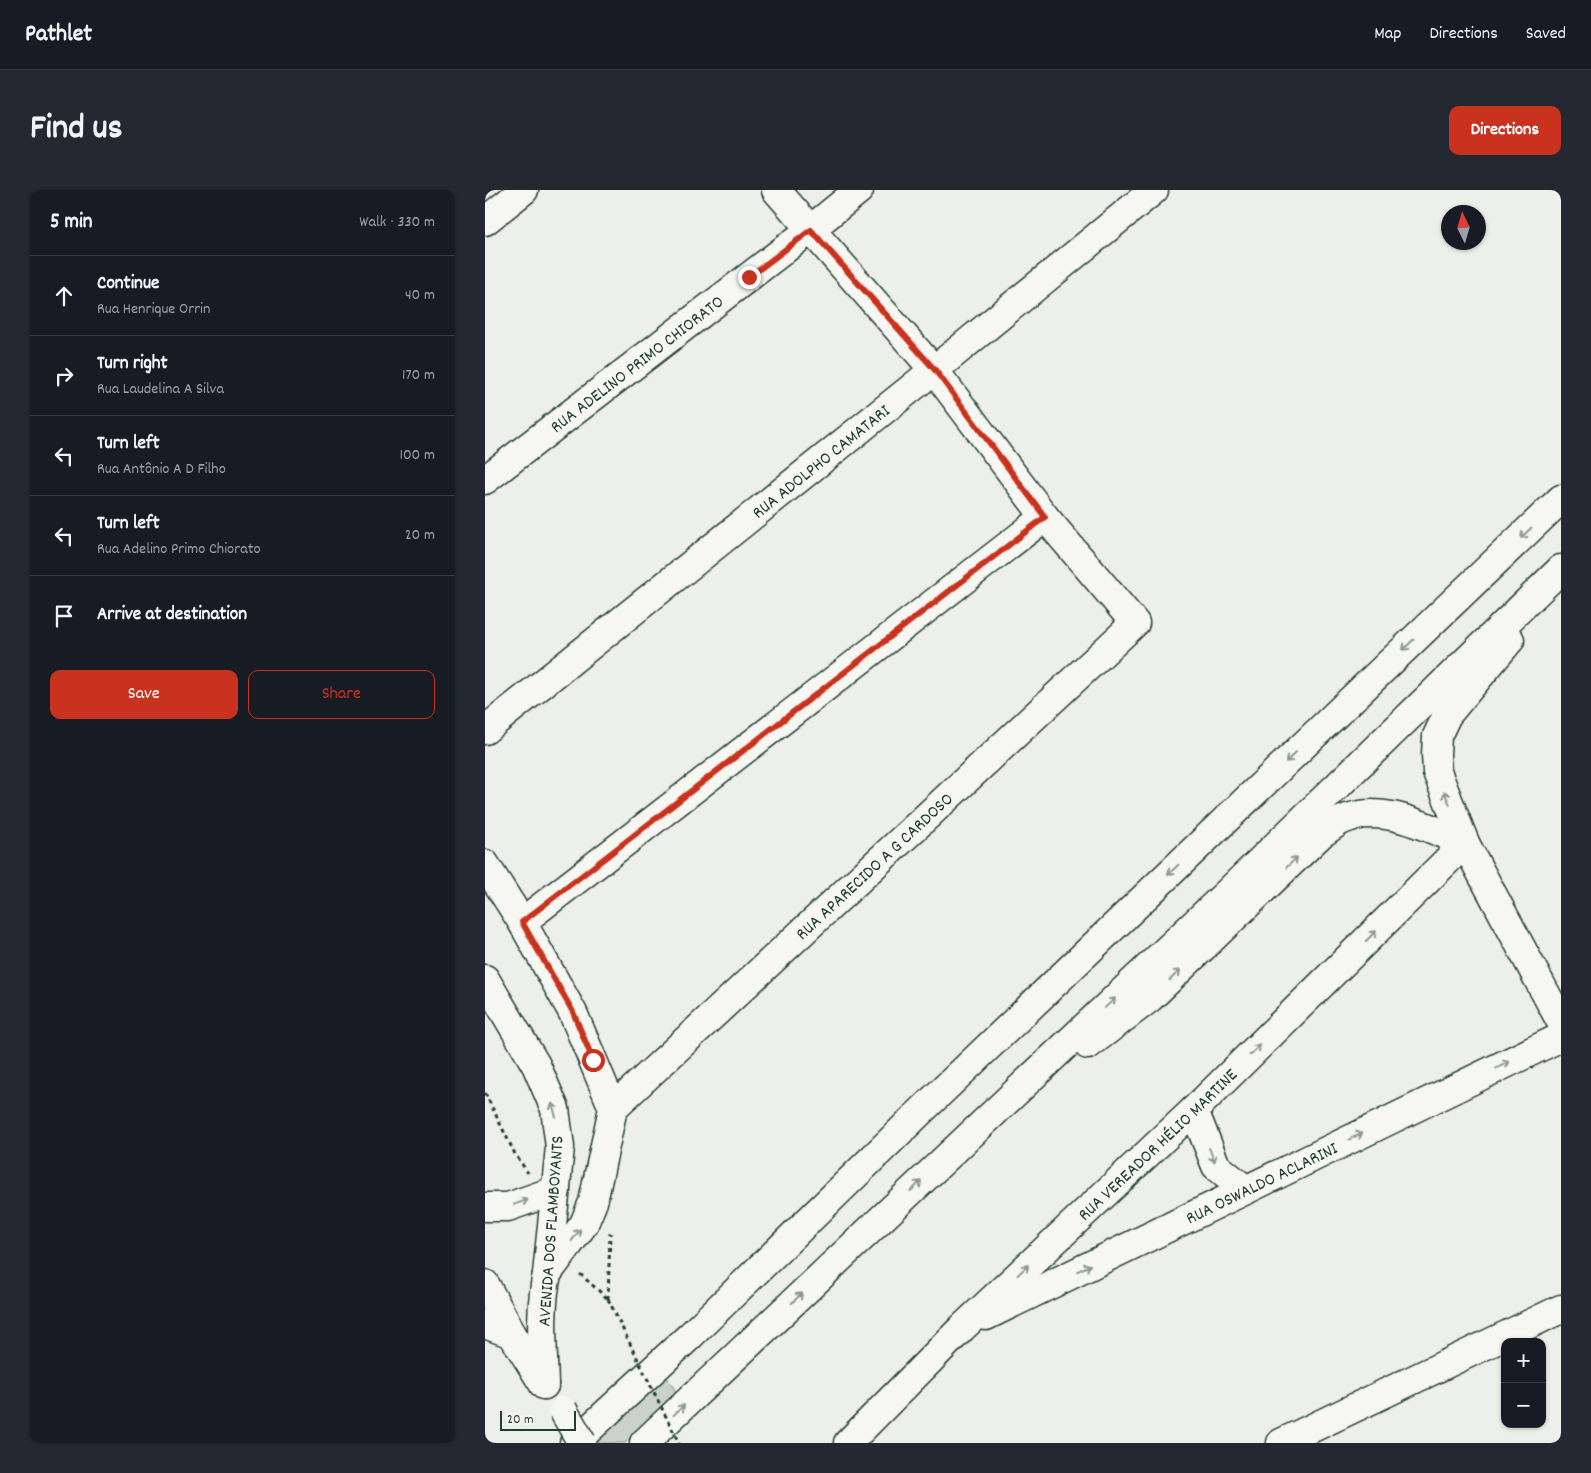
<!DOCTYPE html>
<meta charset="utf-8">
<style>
body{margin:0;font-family:Dekko,sans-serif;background:#242831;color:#f1f3f6}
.controls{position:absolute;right:15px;bottom:15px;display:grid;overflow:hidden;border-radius:10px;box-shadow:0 1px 4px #0004}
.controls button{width:45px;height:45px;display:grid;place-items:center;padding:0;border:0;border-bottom:1px solid #363941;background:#171b24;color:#f1f3f6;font:25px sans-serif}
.compass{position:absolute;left:956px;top:15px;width:45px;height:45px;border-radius:50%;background:#171b24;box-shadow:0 1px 4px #0004;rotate:355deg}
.scale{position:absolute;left:15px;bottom:12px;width:76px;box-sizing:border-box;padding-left:5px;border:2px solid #1f3d34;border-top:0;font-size:14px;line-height:18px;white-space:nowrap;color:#1f3d34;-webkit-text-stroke:4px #f6f6f2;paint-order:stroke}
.stop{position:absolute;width:15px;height:15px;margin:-11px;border:4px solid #c8321e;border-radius:50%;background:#fff}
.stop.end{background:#c8321e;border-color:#fff;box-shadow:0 1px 5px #0008}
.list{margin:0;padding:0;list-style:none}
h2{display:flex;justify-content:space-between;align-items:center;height:65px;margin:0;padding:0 20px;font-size:21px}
h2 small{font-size:16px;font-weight:400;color:#9ea1a6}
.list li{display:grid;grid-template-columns:32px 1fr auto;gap:15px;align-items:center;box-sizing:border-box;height:80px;padding:0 20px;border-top:1px solid #363941}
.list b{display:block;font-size:19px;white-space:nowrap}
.list p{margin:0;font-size:16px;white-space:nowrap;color:#9ea1a6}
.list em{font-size:16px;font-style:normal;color:#9ea1a6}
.actions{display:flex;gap:10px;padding:15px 20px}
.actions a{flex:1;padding:11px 0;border:1px solid #c8321e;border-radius:10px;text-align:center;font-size:18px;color:#c8321e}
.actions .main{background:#c8321e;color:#fff}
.icon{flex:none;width:28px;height:28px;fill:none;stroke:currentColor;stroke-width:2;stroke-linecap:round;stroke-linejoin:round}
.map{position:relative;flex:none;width:1076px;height:1253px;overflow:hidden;border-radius:10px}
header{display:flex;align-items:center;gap:30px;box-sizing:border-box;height:70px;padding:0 25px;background:#171b24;border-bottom:1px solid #363941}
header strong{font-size:24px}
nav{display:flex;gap:28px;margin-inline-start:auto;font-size:18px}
.intro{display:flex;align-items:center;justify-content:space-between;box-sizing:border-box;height:120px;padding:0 30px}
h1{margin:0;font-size:35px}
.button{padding:12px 22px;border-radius:10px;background:#c8321e;color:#fff;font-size:18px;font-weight:700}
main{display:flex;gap:30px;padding:0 30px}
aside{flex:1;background:#171b24;border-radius:10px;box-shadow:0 1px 4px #0004}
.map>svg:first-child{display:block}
</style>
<header>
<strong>Pathlet</strong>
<nav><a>Map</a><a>Directions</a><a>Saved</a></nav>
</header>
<div class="intro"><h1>Find us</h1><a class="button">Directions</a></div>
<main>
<aside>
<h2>5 min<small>Walk · 330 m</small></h2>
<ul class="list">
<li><svg class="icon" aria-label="ahead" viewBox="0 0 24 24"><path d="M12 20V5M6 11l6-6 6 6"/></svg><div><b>Continue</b><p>Rua Henrique Orrin</p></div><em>40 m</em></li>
<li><svg class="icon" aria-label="right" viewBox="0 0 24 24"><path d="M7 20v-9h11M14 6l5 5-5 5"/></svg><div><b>Turn right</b><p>Rua Laudelina A Silva</p></div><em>170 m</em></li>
<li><svg class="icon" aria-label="left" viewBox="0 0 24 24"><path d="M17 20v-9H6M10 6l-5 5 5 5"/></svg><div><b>Turn left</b><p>Rua Antônio A D Filho</p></div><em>100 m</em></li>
<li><svg class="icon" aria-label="left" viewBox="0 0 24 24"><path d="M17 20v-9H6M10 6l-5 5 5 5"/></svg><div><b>Turn left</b><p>Rua Adelino Primo Chiorato</p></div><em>20 m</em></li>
<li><svg class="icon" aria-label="arrive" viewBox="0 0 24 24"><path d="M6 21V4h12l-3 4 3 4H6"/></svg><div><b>Arrive at destination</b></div></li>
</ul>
<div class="actions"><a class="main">Save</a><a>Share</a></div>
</aside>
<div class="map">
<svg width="1076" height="1253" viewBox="0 0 1076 1253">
<rect width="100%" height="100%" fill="#edefea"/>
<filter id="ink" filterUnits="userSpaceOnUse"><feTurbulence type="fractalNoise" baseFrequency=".02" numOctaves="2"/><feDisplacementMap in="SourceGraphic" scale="10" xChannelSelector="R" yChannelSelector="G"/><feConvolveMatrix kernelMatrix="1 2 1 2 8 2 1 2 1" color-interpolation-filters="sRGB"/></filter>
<g filter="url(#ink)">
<!-- green -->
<polygon fill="#cbd2cc" stroke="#758880" points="181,1186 192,1203 140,1253 110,1253"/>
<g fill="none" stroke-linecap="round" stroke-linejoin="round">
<!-- minor casing -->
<g stroke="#1f3d34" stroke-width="31">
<g id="minor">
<polyline points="0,31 39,0"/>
<path id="s1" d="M0,290l326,-251 48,-39"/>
<path id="s2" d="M0,540l449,-360 220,-180"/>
<polyline points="0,674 37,732 88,823 128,918"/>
<polyline points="37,732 560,327"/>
<path id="s3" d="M128,918l522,-485 -90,-106 -111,-147 -158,-180"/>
<polyline points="709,920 731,976 761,1000"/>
<polyline points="62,1084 99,1034 108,1012 128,918"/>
<path id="s4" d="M501,1126l575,-279"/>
<polyline points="0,1134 27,1144"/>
<path id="s5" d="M363,1253l114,-115 232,-218 271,-267 96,179"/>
<polyline points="796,1253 1076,1119"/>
</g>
</g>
<!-- major casing -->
<g stroke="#1f3d34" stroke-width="31">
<g id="major">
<path d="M0,789l51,86 19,44 5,38 -13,127c-8,37 -4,74 -3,111"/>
<polyline points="0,1017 23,1017 71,1000"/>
<polyline points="0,1094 27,1144 59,1195"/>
</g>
</g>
<!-- highway casing -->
<g stroke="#1f3d34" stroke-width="31">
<g id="highway">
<polyline points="980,653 952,582 951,564 952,546 962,525 1025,450"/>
<path d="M603,855l62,-47 171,-164c6,-4 13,-9 19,-13 42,-20 87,7 125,22"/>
<polyline points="89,1253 206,1145 432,925 1076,309"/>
<polyline points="159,1253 743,702 1076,379"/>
</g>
</g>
<!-- path -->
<g stroke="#1f3d34" stroke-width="3" stroke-dasharray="4 4" stroke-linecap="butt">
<polyline points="0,903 30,964 43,983"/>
<polyline points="95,1084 123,1109"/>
<polyline points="123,1109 125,1043"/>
</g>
<!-- minor -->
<use href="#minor" stroke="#f6f6f2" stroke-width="28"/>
<!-- major -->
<use href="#major" stroke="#f6f6f2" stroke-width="28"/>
<!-- highway -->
<use href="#highway" stroke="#f6f6f2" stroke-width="28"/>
<!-- major-bridge casing -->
<g stroke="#1f3d34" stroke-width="31" stroke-linecap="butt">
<polyline id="major-bridge" points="78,1220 97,1253"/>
</g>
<!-- path-bridge -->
<polyline stroke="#1f3d34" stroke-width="3" stroke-dasharray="4 4" stroke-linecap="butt" points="123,1109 194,1253"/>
<!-- major-bridge -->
<use href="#major-bridge" stroke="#f6f6f2" stroke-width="28"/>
</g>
<!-- one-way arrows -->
<defs><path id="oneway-shaft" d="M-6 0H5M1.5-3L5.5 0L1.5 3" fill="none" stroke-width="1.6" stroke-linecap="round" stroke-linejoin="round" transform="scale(1.25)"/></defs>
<g stroke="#8a9a93">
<use href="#oneway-shaft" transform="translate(1041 343) rotate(136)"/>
<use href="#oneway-shaft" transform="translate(923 455) rotate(136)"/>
<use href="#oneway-shaft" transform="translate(806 567) rotate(136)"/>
<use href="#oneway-shaft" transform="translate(962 608) rotate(-112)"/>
<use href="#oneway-shaft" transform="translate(807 672) rotate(-44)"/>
<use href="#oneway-shaft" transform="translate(688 680) rotate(136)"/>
<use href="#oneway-shaft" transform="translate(886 746) rotate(-45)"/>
<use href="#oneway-shaft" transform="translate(690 785) rotate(-44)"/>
<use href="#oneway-shaft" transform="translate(625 813) rotate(-43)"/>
<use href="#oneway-shaft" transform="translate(770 860) rotate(-45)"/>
<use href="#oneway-shaft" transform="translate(1018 875) rotate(-26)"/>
<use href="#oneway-shaft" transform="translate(69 920) rotate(-105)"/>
<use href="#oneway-shaft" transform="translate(871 946) rotate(-26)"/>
<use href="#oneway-shaft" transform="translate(727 965) rotate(68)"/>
<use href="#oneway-shaft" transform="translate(431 996) rotate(-43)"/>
<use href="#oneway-shaft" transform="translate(36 1012) rotate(-20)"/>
<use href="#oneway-shaft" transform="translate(91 1045) rotate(-54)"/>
<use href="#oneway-shaft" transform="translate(599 1078) rotate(-26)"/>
<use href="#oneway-shaft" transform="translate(538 1080) rotate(-43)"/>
<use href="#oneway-shaft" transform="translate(312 1108) rotate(-43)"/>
<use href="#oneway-shaft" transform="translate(194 1220) rotate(-43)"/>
</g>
</g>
<g fill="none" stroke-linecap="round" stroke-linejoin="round" filter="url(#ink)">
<!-- route -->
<polyline stroke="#c8321e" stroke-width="6" points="108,870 88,822 37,732 560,327 450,180 326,40 264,87"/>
</g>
<g text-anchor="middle" stroke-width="5" stroke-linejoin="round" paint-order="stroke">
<!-- street labels -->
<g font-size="18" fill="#1f3d34" stroke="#f6f6f2">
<text dy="6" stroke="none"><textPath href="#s1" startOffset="191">RUA ADELINO PRIMO CHIORATO</textPath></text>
<text dy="6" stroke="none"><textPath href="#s2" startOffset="430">RUA ADOLPHO CAMATARI</textPath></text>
<text dy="6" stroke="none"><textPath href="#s3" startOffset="356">RUA APARECIDO A G CARDOSO</textPath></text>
<text dy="6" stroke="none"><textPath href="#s5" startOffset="430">RUA VEREADOR HÉLIO MARTINE</textPath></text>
<text dy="6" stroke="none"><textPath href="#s4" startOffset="306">RUA OSWALDO ACLARINI</textPath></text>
<text transform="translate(65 1041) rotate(-86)" y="6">AVENIDA DOS FLAMBOYANTS</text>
</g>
</g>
</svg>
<div class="controls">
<button>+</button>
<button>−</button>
</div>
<svg class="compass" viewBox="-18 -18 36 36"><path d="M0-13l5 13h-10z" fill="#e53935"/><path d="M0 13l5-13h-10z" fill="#9ea1a6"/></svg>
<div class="scale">20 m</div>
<div class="stop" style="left:108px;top:870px"></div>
<div class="stop end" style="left:264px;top:87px"></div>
</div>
</main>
